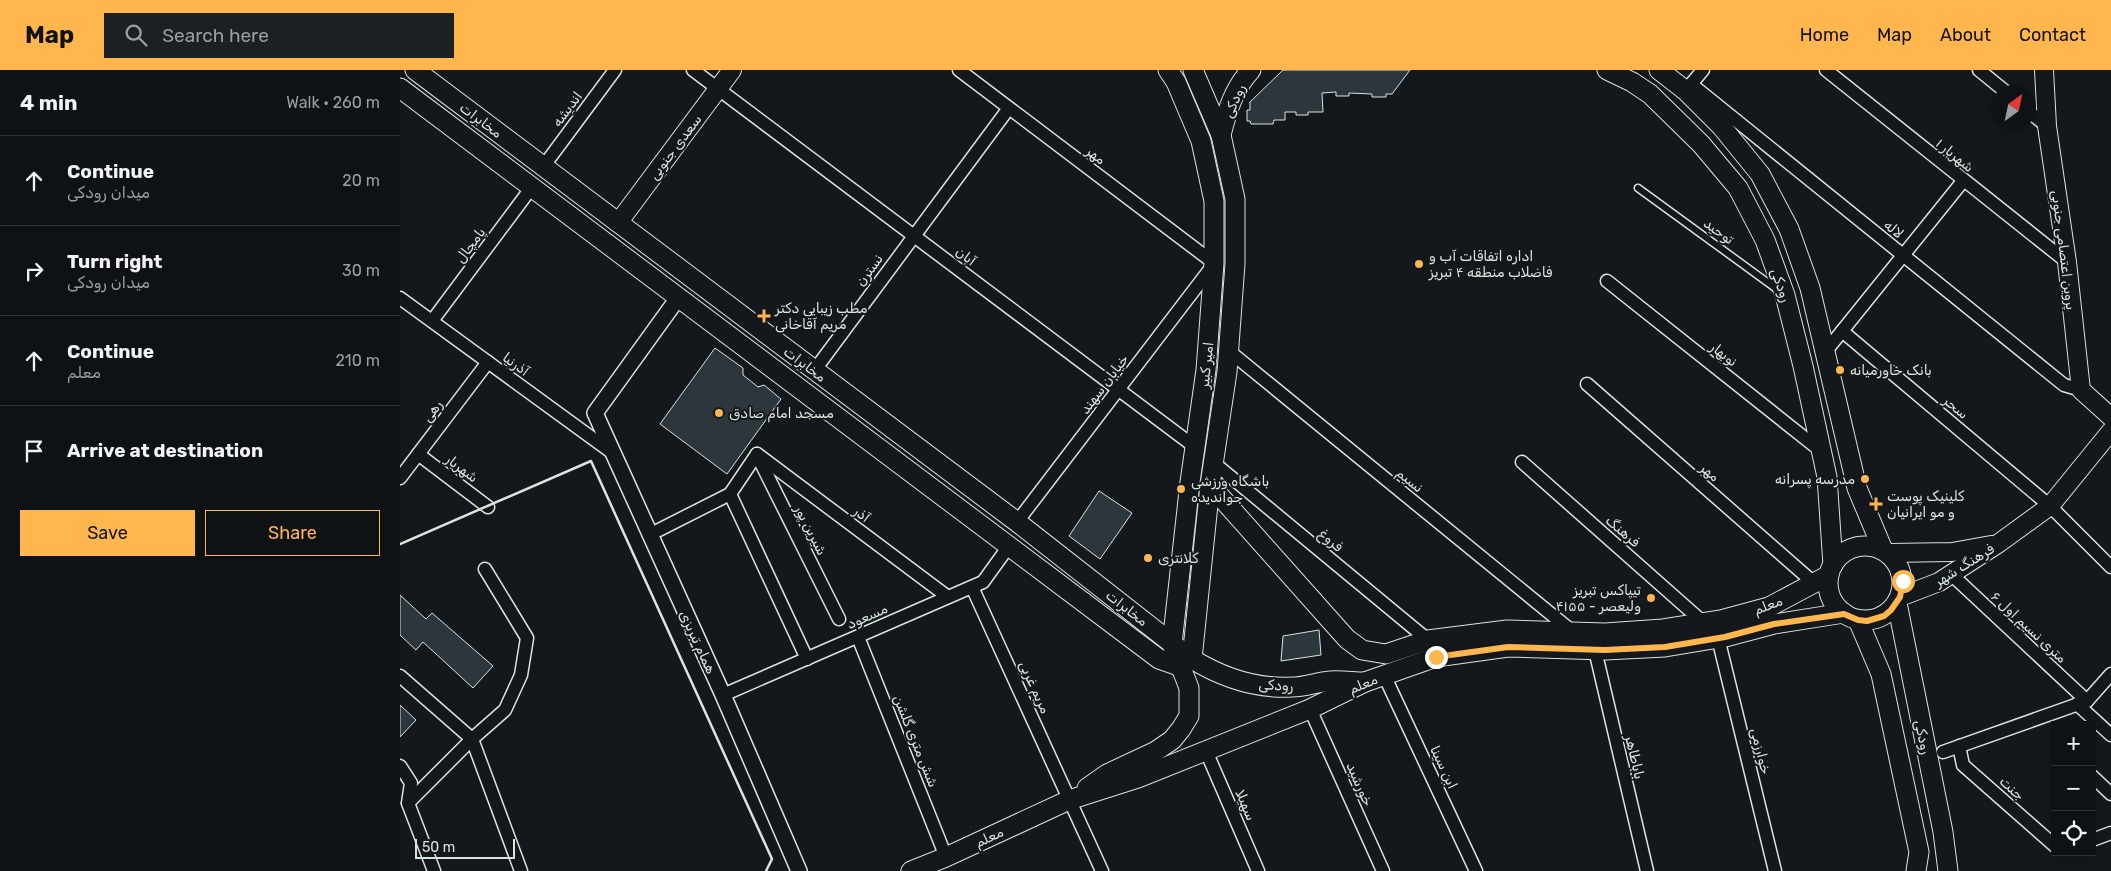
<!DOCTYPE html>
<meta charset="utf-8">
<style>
body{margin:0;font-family:Rubik,"Noto Sans Arabic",sans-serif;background:#1d2022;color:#f1f3f6}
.controls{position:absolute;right:15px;bottom:15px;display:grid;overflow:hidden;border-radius:0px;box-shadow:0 2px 12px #0003}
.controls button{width:45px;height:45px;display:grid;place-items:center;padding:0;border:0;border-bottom:1px solid #2f3234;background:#0f1215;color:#f1f3f6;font:25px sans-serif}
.compass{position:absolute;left:1591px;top:15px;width:45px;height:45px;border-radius:50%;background:#0f1215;box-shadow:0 2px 12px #0003;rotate:33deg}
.scale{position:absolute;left:15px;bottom:12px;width:100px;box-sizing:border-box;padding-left:5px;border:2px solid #d8e6dc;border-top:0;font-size:14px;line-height:18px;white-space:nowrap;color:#d8e6dc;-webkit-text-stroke:4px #14181c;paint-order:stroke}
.stop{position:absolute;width:15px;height:15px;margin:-11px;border:4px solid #ffb74d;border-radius:50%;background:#fff}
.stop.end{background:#ffb74d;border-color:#fff;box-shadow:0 1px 5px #0008}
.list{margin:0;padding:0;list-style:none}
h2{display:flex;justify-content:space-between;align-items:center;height:65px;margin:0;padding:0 20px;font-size:21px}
h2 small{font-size:16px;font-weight:400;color:#9b9ea0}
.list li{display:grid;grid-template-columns:32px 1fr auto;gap:15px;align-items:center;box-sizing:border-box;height:90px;padding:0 20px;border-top:1px solid #2f3234}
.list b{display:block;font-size:19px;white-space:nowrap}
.list p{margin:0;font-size:16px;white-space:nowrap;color:#9b9ea0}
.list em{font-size:16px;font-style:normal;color:#9b9ea0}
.actions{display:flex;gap:10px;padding:15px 20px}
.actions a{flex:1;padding:11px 0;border:1px solid #ffb74d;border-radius:0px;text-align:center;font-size:18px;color:#ffb74d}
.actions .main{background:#ffb74d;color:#111}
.icon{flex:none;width:28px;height:28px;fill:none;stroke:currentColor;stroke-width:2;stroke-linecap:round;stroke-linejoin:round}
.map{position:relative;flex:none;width:1711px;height:801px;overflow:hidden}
header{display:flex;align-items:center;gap:30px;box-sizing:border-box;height:70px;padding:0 25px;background:#ffb74d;color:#111}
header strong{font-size:24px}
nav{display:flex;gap:28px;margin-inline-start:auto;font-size:18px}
.search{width:350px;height:45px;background:#1d2022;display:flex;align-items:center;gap:12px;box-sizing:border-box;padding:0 18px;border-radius:0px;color:#9b9ea0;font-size:19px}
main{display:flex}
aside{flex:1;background:#0f1215}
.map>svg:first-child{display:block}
</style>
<header>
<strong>Map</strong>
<div class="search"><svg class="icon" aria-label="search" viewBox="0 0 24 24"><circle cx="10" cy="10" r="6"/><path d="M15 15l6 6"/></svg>Search here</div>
<nav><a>Home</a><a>Map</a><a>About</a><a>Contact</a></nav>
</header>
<main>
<aside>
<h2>4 min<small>Walk · 260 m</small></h2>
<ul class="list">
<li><svg class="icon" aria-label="ahead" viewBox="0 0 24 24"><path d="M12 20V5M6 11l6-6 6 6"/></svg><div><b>Continue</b><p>میدان رودکی</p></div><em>20 m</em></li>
<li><svg class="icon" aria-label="right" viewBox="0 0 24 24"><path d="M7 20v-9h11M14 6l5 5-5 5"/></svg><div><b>Turn right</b><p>میدان رودکی</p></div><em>30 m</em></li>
<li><svg class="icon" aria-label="ahead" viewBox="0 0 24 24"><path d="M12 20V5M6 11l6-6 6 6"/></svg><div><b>Continue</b><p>معلم</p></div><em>210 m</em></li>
<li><svg class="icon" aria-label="arrive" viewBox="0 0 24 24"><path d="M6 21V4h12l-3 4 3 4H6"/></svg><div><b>Arrive at destination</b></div></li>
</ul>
<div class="actions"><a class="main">Save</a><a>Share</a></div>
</aside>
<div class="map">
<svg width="1711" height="801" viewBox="0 0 1711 801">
<rect width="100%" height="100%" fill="#14181c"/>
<!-- building -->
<g fill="#2c363c" stroke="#d8e6dc">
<polygon points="883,0 1010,0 992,24 986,24 986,27 972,27 972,24 949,23 949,26 936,26 936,22 922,23 923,42 908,42 908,45 896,45 896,42 885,42 885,50 874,50 873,54 851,54 850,51 847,51 847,40 850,40 850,32"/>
<polygon points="315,278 343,298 343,305 358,317 364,315 381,329 327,404 260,354"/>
<polygon points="699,421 732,443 700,489 669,466"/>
<polygon points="0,525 26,549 32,543 93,596 73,618 23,572 16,580 0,565"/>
<polygon points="919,560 921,585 881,591 883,566"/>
<polygon points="0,635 16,650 0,667"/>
</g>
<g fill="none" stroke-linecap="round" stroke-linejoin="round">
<!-- service casing -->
<g stroke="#d8e6dc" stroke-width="9">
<polyline id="service" points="1238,118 1378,220"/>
</g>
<!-- minor casing -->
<g stroke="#d8e6dc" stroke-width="15">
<g id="minor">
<polyline points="293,0 795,377"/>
<polyline points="559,0 814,193"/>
<polyline points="1426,0 1667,192"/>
<polyline points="1579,0 1606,22"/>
<polyline points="1291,14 1664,315 1681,320"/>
<polyline points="1287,19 1303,0"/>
<polyline points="1628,41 1647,56"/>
<polyline points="143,97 215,0"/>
<polyline points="1207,211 1421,381"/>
<polyline points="0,228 214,384"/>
<polyline points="32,251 132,117"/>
<polyline points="1442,261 1650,436 1711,497"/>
<polyline points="829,281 1173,562"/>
<polyline points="1426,281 1563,111"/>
<polyline points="414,301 609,38"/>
<polyline points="1187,314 1414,513"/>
<polyline points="18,384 88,437"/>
<polyline points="357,384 548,527"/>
<polyline points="358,387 439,549"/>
<polyline points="1122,392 1304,553"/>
<polyline points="814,393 1028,570"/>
<polyline points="0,408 88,292"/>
<polyline points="330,424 407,589"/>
<polyline points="617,452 814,194"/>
<polyline points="249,465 330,424 357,384"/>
<polyline points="1551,504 1687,631"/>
<polyline points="572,517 702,801"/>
<polyline points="458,567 546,787"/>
<polyline points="1318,568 1375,801"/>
<polyline points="1195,580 1247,801"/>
<polyline points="984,605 1076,801"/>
<polyline points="0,606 72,669 121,801"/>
<polyline points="323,625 583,512 609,476"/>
<polyline points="1677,634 1711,665"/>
<polyline points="910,639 983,801"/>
<polyline points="1559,676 1563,695 1655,776"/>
<polyline points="806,681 858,801"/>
<polyline points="1543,682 1687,631 1711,604"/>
<polyline points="0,696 11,713 8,733 34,801"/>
<polyline points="1692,706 1711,724"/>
<polyline points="8,733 72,669 105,640 121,605 127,568 85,499"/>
<polyline points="1692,770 1711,763"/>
</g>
</g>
<!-- tertiary casing -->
<g stroke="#d8e6dc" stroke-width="18">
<polyline id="tertiary" points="278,228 195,343 323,625 399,801"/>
</g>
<!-- secondary casing -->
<g stroke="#d8e6dc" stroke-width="20">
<g id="secondary">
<polyline points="1644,0 1647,56 1667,192 1681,320 1711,347"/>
<polyline points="218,153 332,0"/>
<polyline points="1488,483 1552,482 1591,475"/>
<polyline points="1500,527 1539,512 1599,473 1650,436 1711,361"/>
</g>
</g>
<!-- primary casing -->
<g stroke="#d8e6dc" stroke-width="21">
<g id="primary">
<path d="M15,0l602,452 175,137c31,19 64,30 100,28 13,0 25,-5 38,-6 11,-1 24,1 35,1"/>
<polyline points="1207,0 1232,12 1250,24 1301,74 1338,118 1365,170 1385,225 1403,296 1427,407 1433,495"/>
<polyline points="1259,0 1286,21 1321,56 1360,104 1389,159 1410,218 1457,418 1483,480"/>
<polyline points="0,18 759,589 779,596"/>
<path d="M821,65c6,-24 13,-47 30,-65"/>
<polyline points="810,415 947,569 962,580 986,584 1028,570 1107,560 1205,563 1263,559 1321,550 1369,537 1429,505"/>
<circle cx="1465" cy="513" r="37"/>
<polyline points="1497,533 1543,762 1548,801"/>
<polyline points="1458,550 1481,604 1519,782 1516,801"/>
<polyline points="792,589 810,415 827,302 835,194 835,129 821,65 793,0"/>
<polyline points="687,718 707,704 756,681 772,670 781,659 789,646 789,618 772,574 790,412 806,300 814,193 814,131 801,71 776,12 768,0"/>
<polyline points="511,801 546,787 669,730 738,708 910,639 965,612 1036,587 1108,577 1205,580 1265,577 1325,567 1374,554 1444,543"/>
</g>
</g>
<!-- service -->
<use href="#service" stroke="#14181c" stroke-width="6"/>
<!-- minor -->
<use href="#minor" stroke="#14181c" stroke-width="12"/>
<!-- tertiary -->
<use href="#tertiary" stroke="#14181c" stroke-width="15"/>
<!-- secondary -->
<use href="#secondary" stroke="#14181c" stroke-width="18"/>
<!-- primary -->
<use href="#primary" stroke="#14181c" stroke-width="19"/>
<!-- wall -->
<polyline stroke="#d8e6dc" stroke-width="2.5" points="0,474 191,391 372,789 366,801"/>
</g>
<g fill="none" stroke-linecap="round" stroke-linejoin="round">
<!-- route -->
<polyline stroke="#ffb74d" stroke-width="6" points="1036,587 1108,577 1205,580 1265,577 1325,567 1374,554 1444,544 1458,550 1467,551 1484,546 1491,540 1500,527 1503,511"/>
</g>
<!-- markers -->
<g fill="#ffb74d" stroke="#14181c" stroke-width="2">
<circle cx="1019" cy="194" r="5"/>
<path d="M361.5 238.5h5v5h5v5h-5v5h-5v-5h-5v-5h5z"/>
<circle cx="1440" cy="300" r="5"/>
<circle cx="319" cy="343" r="5"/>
<circle cx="1465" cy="409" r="5"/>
<circle cx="781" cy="419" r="5"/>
<path d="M1473.5 426.5h5v5h5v5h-5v5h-5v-5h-5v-5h5z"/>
<circle cx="748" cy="488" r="5"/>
<circle cx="1251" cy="528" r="5"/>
</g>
<g text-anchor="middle" stroke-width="4" stroke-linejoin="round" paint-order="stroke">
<!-- street labels -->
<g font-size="14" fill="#d8e6dc" stroke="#14181c">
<text transform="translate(834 31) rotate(-66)" y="5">رودکى</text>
<text transform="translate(167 39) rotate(-53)" y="5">اندیشه</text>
<text transform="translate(81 50) rotate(37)" y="5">مخابرات</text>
<text transform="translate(275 77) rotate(-53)" y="5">سعدى جنوبی</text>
<text transform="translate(696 85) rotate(37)" y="5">مهر</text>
<text transform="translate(1555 85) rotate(39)" y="5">شهریار ۱</text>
<text transform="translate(1494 159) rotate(39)" y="5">لاله</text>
<text transform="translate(1319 161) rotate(36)" y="5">توحید</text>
<text transform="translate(70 175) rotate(-53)" y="5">پامچال</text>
<text transform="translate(1664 180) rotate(83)" y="5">پروین اعتصامی جنوبی</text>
<text transform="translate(566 186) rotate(37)" y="5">آبان</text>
<text transform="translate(469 200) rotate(-54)" y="5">نسترن</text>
<text transform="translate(1381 215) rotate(71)" y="5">رودکى</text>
<text transform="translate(1324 284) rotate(38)" y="5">نوبهار</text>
<text transform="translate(116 294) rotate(36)" y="5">آذرنیا</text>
<text transform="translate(405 294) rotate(37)" y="5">مخابرات</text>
<text transform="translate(806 295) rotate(-84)" y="5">امیر کبیر</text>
<text transform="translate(704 314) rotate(-53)" y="5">خیابان سهند</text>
<text transform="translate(1556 337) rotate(40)" y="5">سحر</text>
<text transform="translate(32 341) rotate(-53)" y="5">رهی</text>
<text transform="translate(62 398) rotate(37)" y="5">شهریار</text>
<text transform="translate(1310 402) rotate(41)" y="5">مهر</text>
<text transform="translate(1010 410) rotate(39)" y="5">نسیم</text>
<text transform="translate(462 444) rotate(37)" y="5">آذر</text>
<text transform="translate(411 460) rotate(63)" y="5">شیرین پور</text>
<text transform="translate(1223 461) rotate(41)" y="5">فرهنگ</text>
<text transform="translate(931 470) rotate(40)" y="5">فروغ</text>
<text transform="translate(1564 495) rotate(-32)" y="5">فرهنگ شهر</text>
<text transform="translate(1368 535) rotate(-21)" y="5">معلم</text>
<text transform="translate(727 538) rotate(38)" y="5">مخابرات</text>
<text transform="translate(467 546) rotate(-24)" y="5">مسعود</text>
<text transform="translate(1629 557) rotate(43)" y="5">۶ متری نسیم اول</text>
<text transform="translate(298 572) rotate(65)" y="5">همام تبریزی</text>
<text transform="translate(963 614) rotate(-23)" y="5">معلم</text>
<text transform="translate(876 615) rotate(3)" y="5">رودکی</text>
<text transform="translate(635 617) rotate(66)" y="5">مریم غربی</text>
<text transform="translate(1523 667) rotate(78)" y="5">رودکی</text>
<text transform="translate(516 671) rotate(68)" y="5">شش متری گلشن</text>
<text transform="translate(1361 681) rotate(76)" y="5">خوارزمی</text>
<text transform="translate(1235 687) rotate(77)" y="5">باباطاهر</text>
<text transform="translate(1044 697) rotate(65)" y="5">ابن سینا</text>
<text transform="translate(960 714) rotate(66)" y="5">خورشید</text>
<text transform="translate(1612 718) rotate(42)" y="5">جنت</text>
<text transform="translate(846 735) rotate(67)" y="5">سهیلا</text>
<text transform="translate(589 767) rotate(-25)" y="5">معلم</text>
</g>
<!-- poi labels -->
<g font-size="14" fill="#d8e6dc" stroke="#14181c" text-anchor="start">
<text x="1029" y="191">اداره اتفاقات آب و<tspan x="1029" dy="16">فاضلاب منطقه ۴ تبریز</tspan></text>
<text x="375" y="243">مطب زیبایی دکتر<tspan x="375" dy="16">مریم آقاخانی</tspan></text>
<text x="1450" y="305">بانک خاورمیانه</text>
<text x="329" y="348">مسجد امام صادق</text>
<text x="1455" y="414" text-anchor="end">مدرسه پسرانه</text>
<text x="791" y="416">باشگاه ورزشی<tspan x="791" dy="16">جواندیده</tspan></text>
<text x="1487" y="431">کلینیک پوست<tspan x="1487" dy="16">و مو ایرانیان</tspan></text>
<text x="758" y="493">کلانتری</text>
<text x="1241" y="525" text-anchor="end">تیپاکس تبریز<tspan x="1241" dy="16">ولیعصر - ۴۱۵۵</tspan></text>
</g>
</g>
</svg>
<div class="controls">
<button>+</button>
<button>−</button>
<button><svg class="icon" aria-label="locate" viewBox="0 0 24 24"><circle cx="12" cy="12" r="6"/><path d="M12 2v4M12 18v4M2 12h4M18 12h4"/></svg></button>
</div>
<svg class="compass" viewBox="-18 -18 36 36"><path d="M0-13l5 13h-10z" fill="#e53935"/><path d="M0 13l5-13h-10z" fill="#9b9ea0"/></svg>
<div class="scale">50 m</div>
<div class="stop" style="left:1503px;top:511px"></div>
<div class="stop end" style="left:1036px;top:587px"></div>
</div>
</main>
